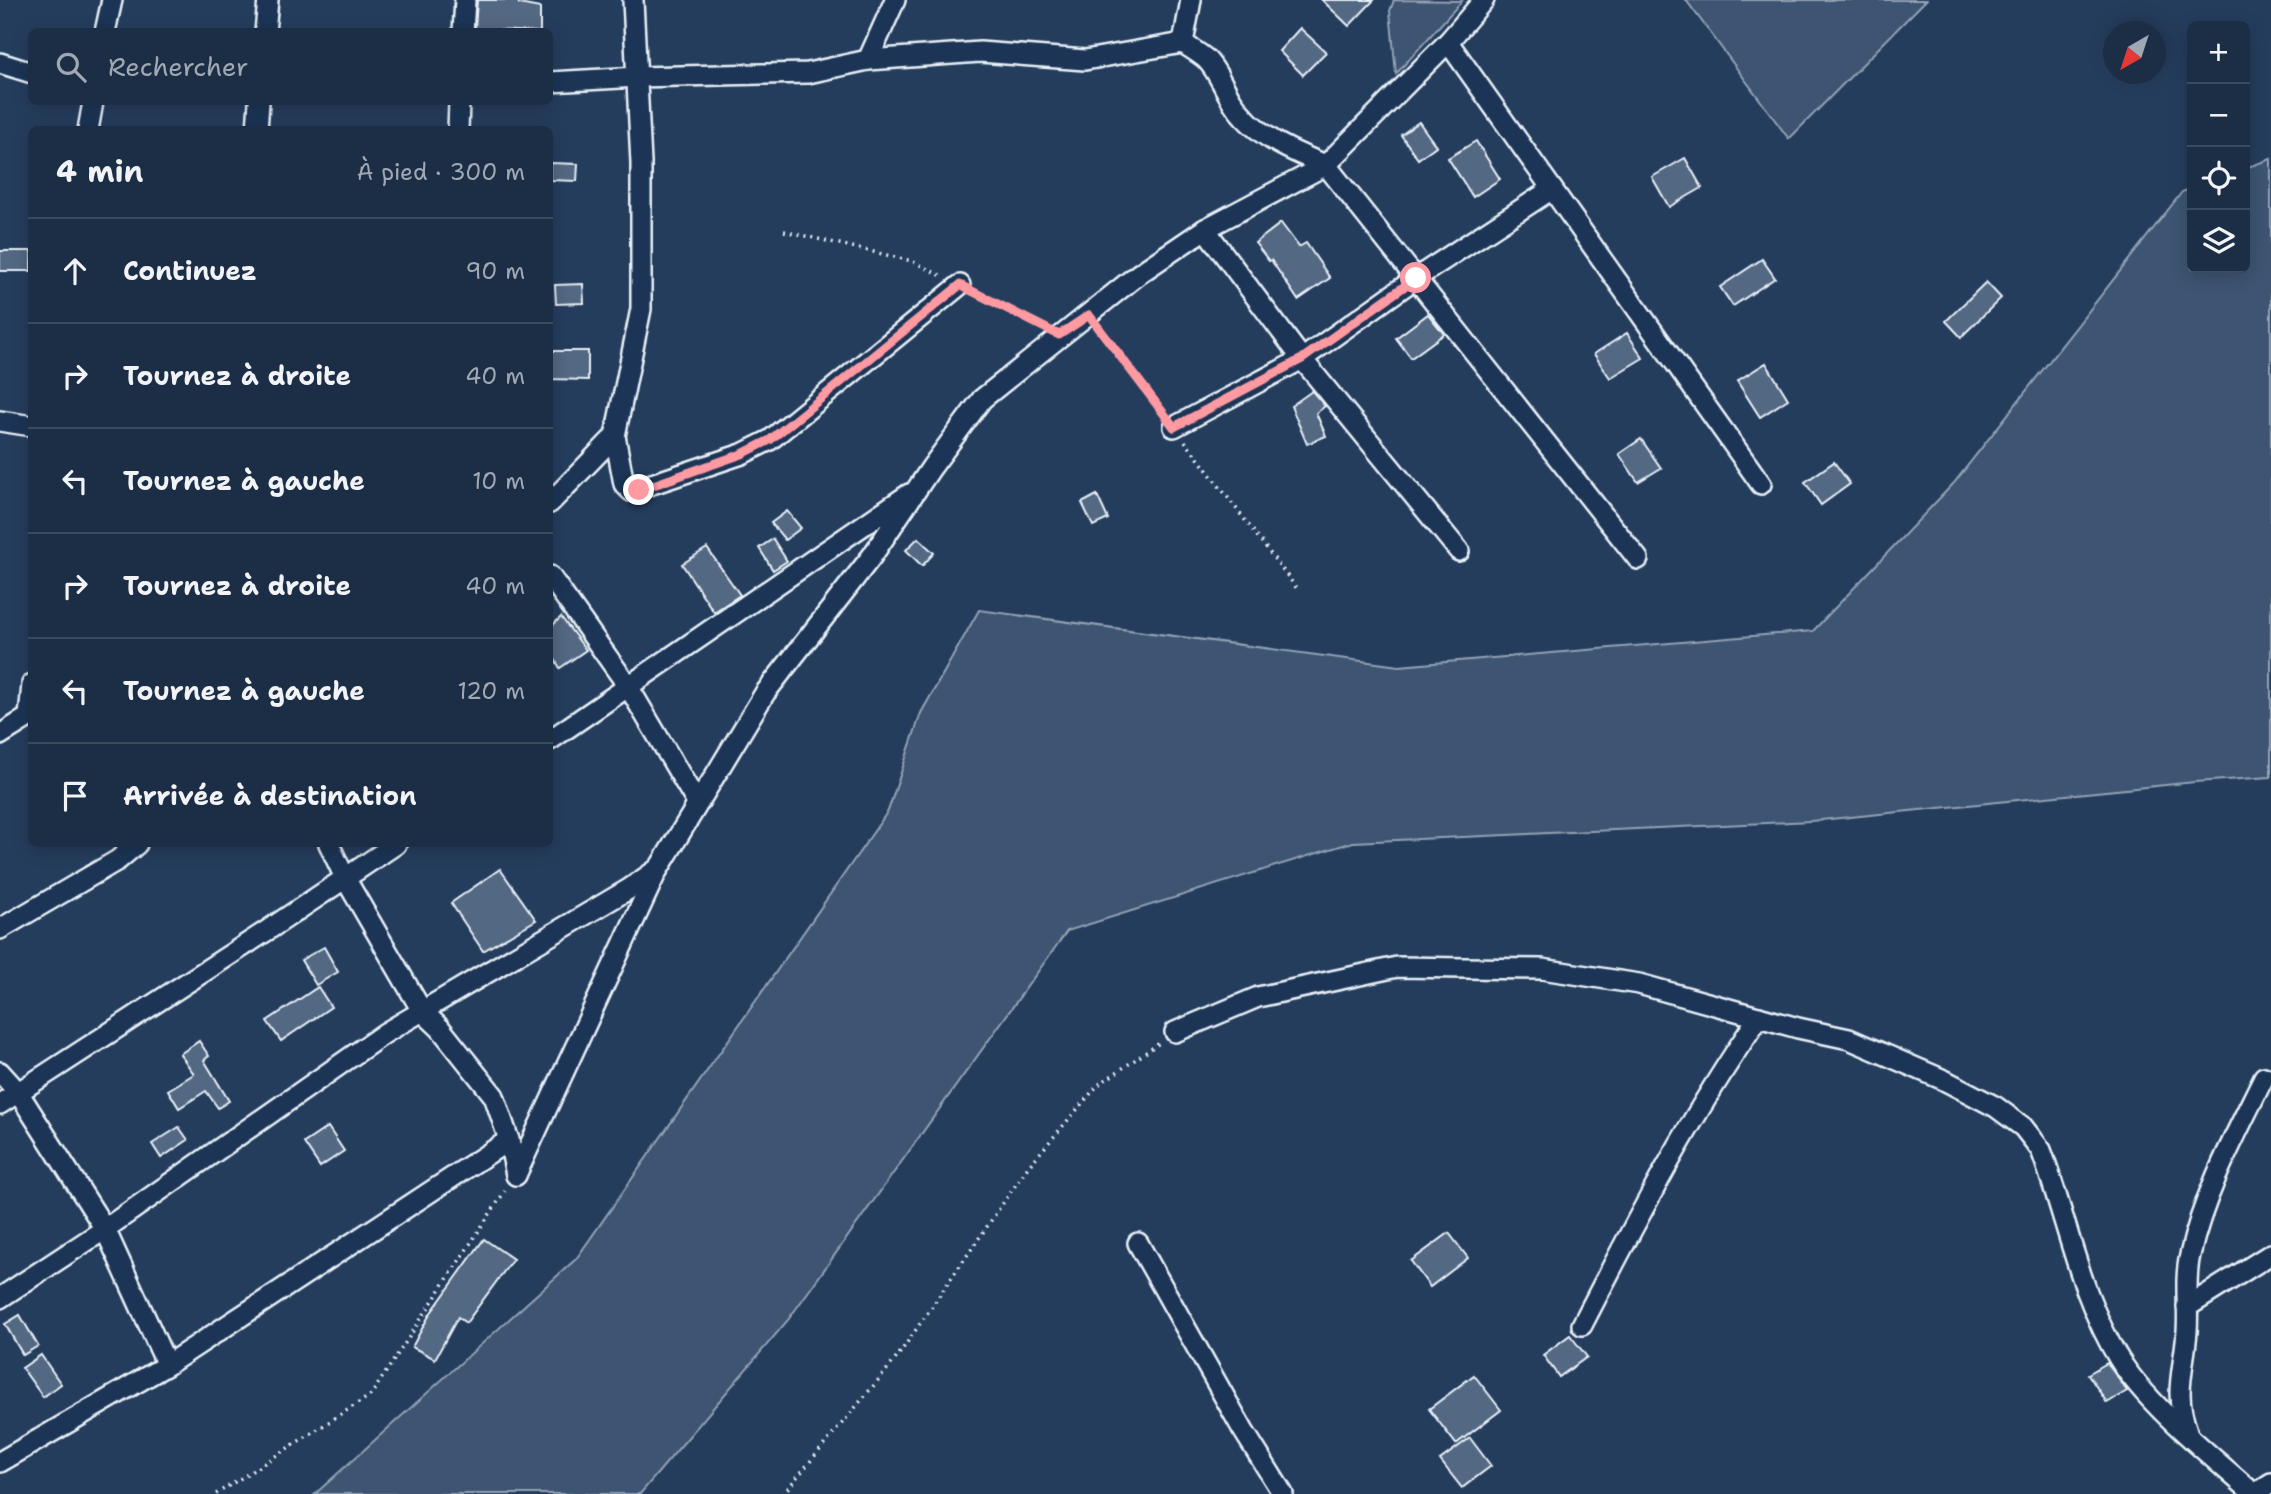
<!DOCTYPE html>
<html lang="fr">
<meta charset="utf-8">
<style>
body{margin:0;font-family:"Shantell Sans",sans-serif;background:#25364d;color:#f1f3f6}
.controls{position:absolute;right:21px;top:21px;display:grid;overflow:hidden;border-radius:10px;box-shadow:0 4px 18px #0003}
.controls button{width:63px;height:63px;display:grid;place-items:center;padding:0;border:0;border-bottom:2px solid #3a4a5f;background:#1c2e46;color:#f1f3f6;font:35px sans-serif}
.compass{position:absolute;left:2103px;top:21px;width:63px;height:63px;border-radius:50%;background:#1c2e46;box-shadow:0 4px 18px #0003;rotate:219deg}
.stop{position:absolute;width:21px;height:21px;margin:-16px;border:5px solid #ff9aa2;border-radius:50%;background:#fff}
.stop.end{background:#ff9aa2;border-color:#fff;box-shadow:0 2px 7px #0008}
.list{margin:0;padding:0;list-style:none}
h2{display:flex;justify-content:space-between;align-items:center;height:91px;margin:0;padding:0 28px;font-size:30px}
h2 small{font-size:23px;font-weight:400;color:#a0a8b3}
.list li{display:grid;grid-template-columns:46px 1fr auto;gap:21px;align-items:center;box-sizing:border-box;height:105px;padding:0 28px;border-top:2px solid #3a4a5f}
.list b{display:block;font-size:26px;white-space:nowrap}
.list em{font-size:23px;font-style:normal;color:#a0a8b3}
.icon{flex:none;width:38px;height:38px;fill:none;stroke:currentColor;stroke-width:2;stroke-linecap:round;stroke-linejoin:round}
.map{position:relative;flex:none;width:2271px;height:1494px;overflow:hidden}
.search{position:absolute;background:#1c2e46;box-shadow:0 4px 18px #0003;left:28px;top:28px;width:525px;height:77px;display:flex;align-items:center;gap:18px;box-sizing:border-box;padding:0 24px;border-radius:10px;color:#a0a8b3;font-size:26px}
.panel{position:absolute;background:#1c2e46;box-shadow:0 4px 18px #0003;left:28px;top:126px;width:525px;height:721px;border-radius:10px}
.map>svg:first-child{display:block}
</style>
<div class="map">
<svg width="2271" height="1494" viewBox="0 0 2271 1494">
<rect width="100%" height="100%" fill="#253d5d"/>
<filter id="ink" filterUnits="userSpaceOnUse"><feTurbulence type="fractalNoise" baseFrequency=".0143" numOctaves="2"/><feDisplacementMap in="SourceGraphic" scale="14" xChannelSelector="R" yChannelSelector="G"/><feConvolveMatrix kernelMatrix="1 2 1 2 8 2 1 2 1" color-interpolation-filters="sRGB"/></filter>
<g filter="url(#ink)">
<!-- green -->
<g fill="#3e5472" stroke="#93a2b5" stroke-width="2">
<polygon points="1394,0 1462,1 1396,74 1390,11"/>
<polygon points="1686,0 1926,0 1789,139"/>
<polygon points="2271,159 2271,777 2195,782 1811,821 1353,842 1067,931 788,1320 640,1494 315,1494 576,1259 888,811 921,713 979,610 1399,666 1813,631 1954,483 2182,192 2192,188 2192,268 2245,268 2245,168"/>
</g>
<!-- building -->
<g fill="#536782" stroke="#e8f1f8" stroke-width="2">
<polygon points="477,0 518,0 519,4 540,8 540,32 475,29"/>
<polygon points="1322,0 1374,0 1349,26"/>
<polygon points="1300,28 1326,52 1303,75 1279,51"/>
<polygon points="1419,122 1436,146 1418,159 1401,135"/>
<polygon points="1476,141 1500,179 1473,197 1448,158"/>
<polygon points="1685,158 1702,188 1669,207 1652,177"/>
<polygon points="550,163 578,164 577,181 550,180"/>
<polygon points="1281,223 1299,247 1306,243 1330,278 1298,300 1271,260 1269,261 1255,243"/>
<rect x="0" y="251" width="31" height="20"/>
<polygon points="1762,259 1775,278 1733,306 1720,287"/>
<polygon points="1986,282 2001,298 1961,337 1946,321"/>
<polygon points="583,284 584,303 556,304 555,285"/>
<polygon points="1428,314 1444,334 1411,358 1396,338"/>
<polygon points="1627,333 1643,358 1610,378 1594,354"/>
<polygon points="550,351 588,351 588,380 550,379"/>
<polygon points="1766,363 1788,399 1760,417 1737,381"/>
<polygon points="1312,391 1325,406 1316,413 1326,436 1307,444 1291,406"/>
<polygon points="1641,439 1661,468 1638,482 1619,454"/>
<polygon points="1834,462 1850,484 1821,505 1805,482"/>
<polygon points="1097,495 1108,519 1093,526 1082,503"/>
<polygon points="787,511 801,528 785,540 771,523"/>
<polygon points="918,538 934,553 922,566 906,550"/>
<polygon points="773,539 787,561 773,570 759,548"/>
<polygon points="707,548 740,595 714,612 682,564"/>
<polygon points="561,617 586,650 560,668 550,651 550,628"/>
<polygon points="500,869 536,920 483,951 451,903"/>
<polygon points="324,947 338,972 316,985 301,960"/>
<polygon points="318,987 331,1007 281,1041 267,1021"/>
<polygon points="199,1041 209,1056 204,1060 229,1101 218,1108 206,1091 179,1108 168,1090 194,1074 180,1054"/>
<polygon points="179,1127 188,1140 161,1158 152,1144"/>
<polygon points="328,1127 344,1151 320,1167 304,1143"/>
<polygon points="1449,1233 1468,1258 1430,1287 1411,1261"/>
<polygon points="484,1239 513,1259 466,1323 458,1317 435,1359 412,1347 430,1314"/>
<polygon points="20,1315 38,1346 23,1355 5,1324"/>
<polygon points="1570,1335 1587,1357 1559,1377 1543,1355"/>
<polygon points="41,1355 61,1384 43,1397 22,1368"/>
<polygon points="2107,1363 2127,1391 2107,1403 2088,1374"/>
<polygon points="1474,1375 1501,1410 1456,1444 1429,1409"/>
<polygon points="1470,1438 1491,1466 1462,1488 1440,1460"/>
</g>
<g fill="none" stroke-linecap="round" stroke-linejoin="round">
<!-- street casing -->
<g stroke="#e8f1f8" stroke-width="24">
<g id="street">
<polyline points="105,32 112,0"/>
<polyline points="265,32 268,0"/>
<polyline points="463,32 465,0"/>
<polyline points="1448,42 1761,484"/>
<polyline points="1183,43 1191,0"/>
<polyline points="868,60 895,0"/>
<polyline points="0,63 32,73"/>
<path d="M550,82l88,-5 170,-4 60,-13 112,-8 105,8 98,-17c7,5 16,10 23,16 12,12 17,28 26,42 21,34 58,50 94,64l312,394"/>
<polyline points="88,130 93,102"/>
<polyline points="257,130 259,102"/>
<polyline points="458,130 459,102"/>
<polyline points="1205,229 1302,359 1459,551"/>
<polyline points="0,421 32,426"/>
<polyline points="1174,427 1302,359 1416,278 1552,189"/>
<polyline points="615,436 624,484 631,491 742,454 770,440 960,285"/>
<polyline points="550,503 615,436 641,309 641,163 633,0"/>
<polyline points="550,576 628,686 697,803"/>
<polyline points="29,717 32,684"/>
<polyline points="0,735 32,715"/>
<polyline points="550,740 909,494"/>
<polyline points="329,844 345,878 422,1011 440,1028 494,1096 509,1140 516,1175"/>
<polyline points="0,929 118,860 137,844"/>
<path d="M1175,1032l83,-35 139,-30 145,2 97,15 159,44 51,11 95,41 52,27 27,20 18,23c26,69 39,146 78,209 29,47 93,97 135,135"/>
<polyline points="0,1072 18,1092 105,1229 167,1365"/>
<polyline points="0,1104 268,930 396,844"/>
<polyline points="516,1175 657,871"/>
<polyline points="1138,1243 1243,1430 1283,1494"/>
<polyline points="0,1298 105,1229 385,1033 629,889 659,868 765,693 872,556 931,468 982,399 1140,273 1205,229 1326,165 1448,42 1484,0"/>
<polyline points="2187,1307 2271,1254"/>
<path d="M1582,1325c55,-106 109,-210 177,-308"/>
<path d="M2187,1431c-14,-40 -3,-60 0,-100 2,-25 -3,-51 3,-76 14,-62 46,-121 74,-178"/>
<polyline points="0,1462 167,1365 509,1140"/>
<polyline points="2255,1494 2271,1483"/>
</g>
</g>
<!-- path -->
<g stroke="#e8f1f8" stroke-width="3.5" stroke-dasharray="2 5" stroke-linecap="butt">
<polyline points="784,231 912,261 942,276"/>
<polyline points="977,293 1041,327"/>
<polyline points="1100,330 1163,413"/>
<polyline points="1185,441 1298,590"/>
<polyline points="216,1494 371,1395 505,1191"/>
<polyline points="783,1494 895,1360 1028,1167 1098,1085 1161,1042"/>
</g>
<!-- street -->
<use href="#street" stroke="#1d3557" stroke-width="19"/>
</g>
</g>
<g fill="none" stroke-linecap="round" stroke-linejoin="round" filter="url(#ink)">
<!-- route -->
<polyline stroke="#ff9aa2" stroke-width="9" points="639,490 742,454 770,440 960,285 1059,335 1089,315 1174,427 1302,359 1416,278"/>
</g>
</svg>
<div class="controls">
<button>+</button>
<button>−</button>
<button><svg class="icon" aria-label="locate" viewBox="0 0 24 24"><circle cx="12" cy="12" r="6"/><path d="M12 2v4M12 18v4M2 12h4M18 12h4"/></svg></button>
<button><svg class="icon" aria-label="layers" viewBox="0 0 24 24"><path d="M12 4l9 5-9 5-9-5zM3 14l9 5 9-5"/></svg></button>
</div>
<svg class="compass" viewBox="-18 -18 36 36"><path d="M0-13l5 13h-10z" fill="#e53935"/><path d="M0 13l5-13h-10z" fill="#a0a8b3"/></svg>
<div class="stop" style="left:1416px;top:278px"></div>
<div class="stop end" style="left:639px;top:490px"></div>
<div class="search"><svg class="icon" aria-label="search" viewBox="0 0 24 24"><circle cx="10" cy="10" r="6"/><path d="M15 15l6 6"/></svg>Rechercher</div>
<section class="panel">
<h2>4 min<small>À pied · 300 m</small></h2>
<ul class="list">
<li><svg class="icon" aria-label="ahead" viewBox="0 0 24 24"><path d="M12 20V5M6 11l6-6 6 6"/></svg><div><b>Continuez</b></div><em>90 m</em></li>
<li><svg class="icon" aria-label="right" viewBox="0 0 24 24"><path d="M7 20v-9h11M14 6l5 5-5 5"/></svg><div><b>Tournez à droite</b></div><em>40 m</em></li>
<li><svg class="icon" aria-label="left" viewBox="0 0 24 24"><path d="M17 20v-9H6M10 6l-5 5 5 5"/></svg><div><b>Tournez à gauche</b></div><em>10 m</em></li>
<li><svg class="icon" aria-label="right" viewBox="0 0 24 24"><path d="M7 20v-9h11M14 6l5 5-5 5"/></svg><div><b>Tournez à droite</b></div><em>40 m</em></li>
<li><svg class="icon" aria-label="left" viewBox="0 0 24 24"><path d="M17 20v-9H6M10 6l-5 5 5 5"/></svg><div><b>Tournez à gauche</b></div><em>120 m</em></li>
<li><svg class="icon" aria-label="arrive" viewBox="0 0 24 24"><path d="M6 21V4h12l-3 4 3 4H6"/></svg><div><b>Arrivée à destination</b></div></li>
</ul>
</section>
</div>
